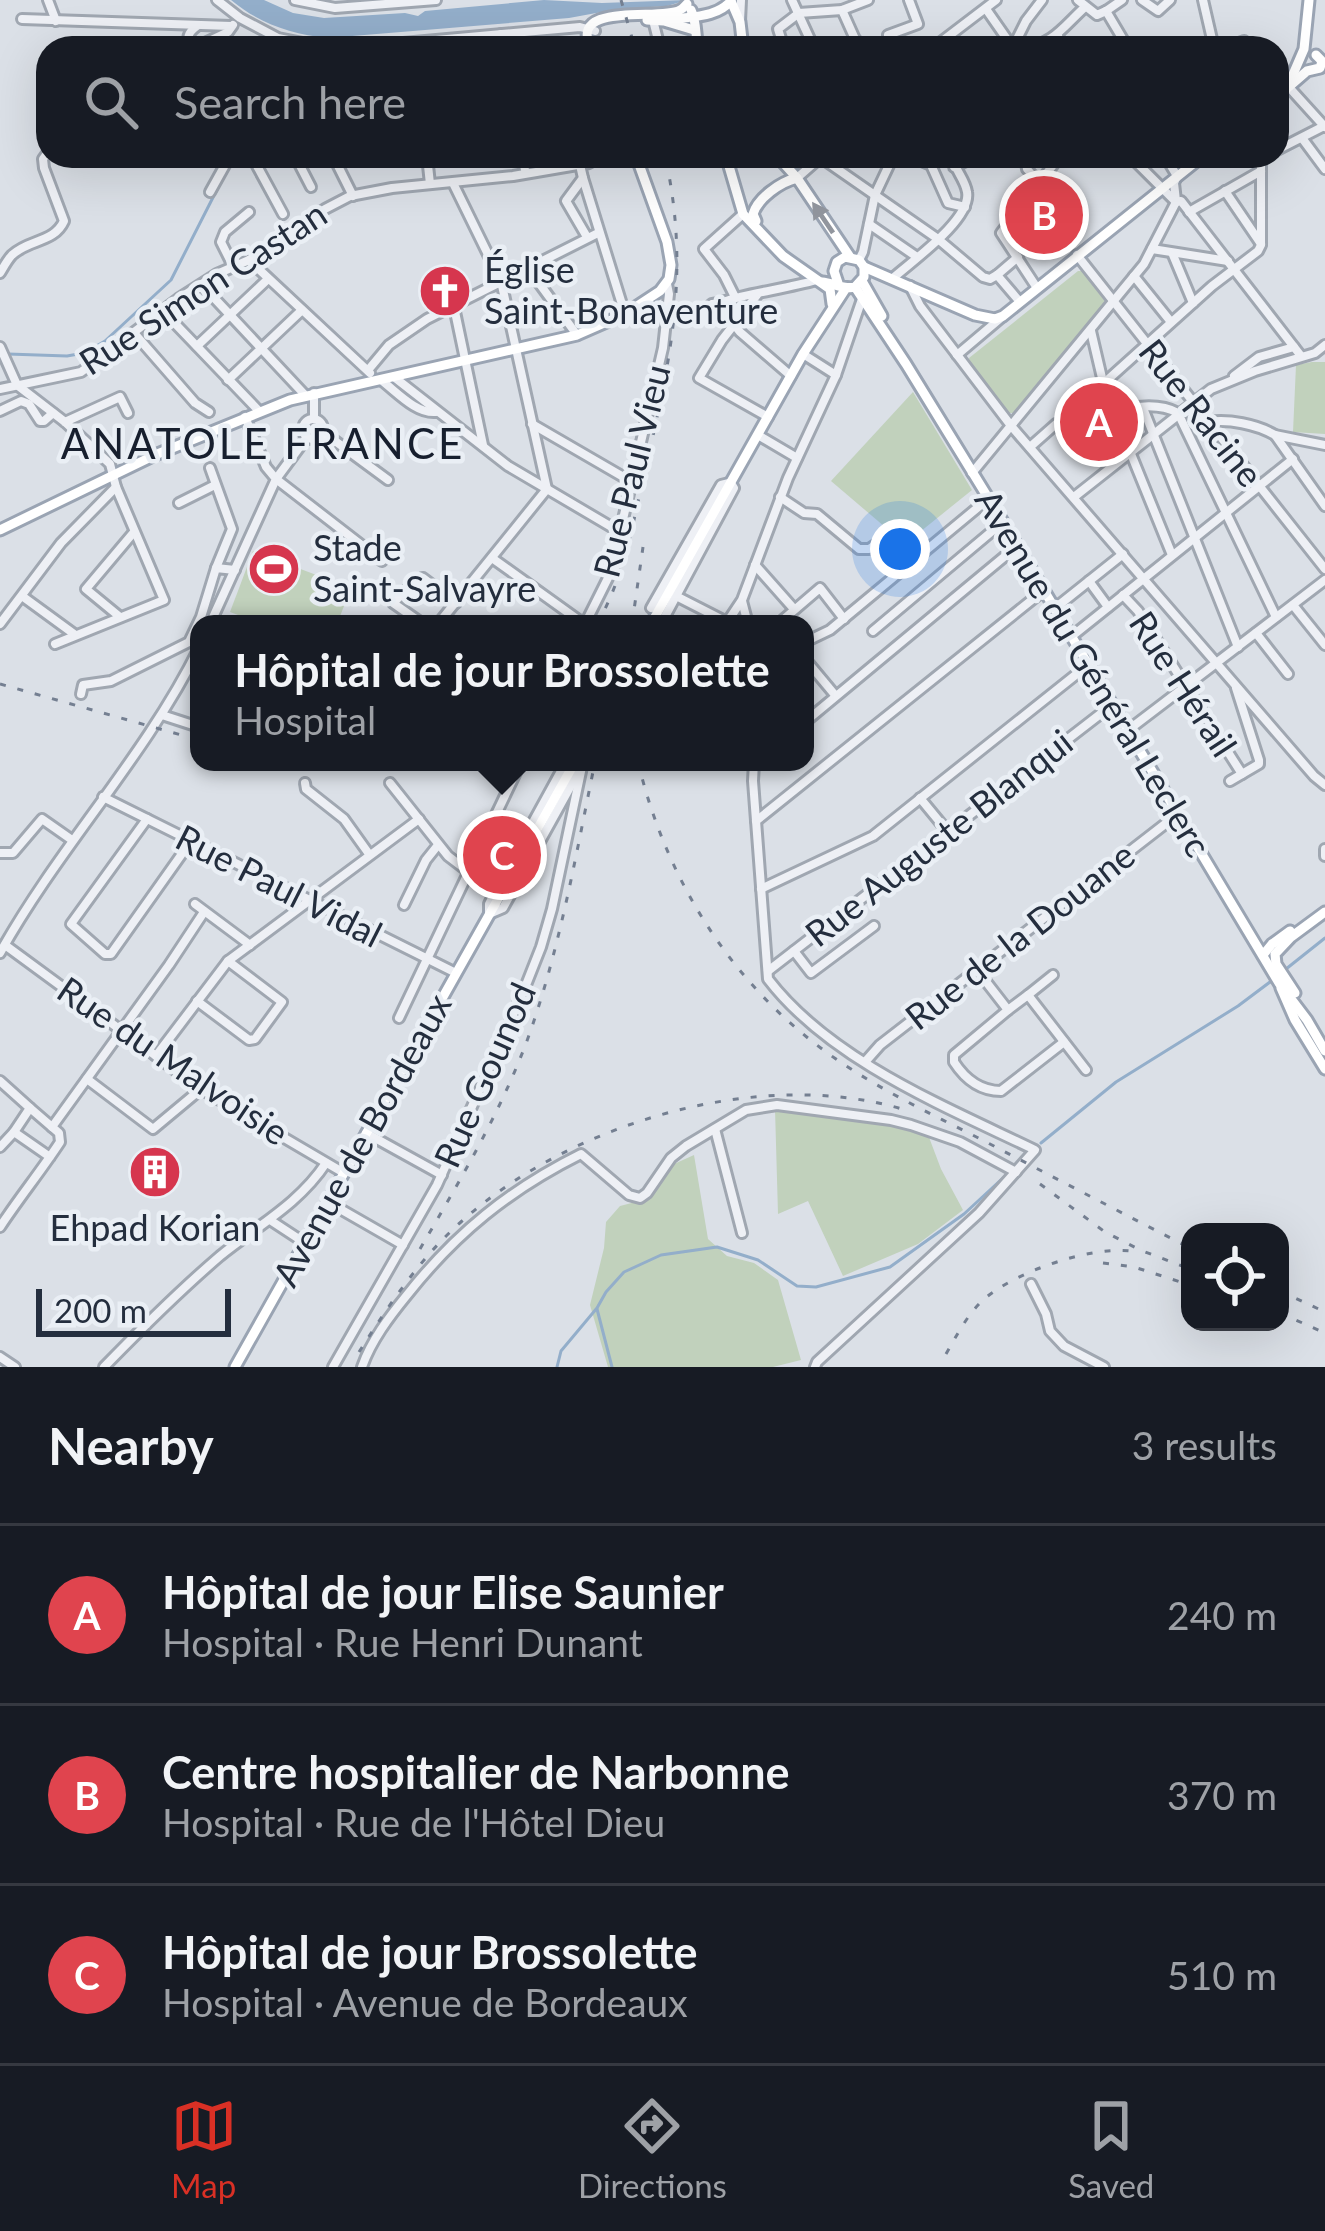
<!DOCTYPE html>
<meta charset="utf-8">
<style>
body{margin:0;font-family:Lato,sans-serif;background:#242831;color:#f1f3f6}
.controls{position:absolute;right:36px;bottom:36px;display:grid;overflow:hidden;border-radius:24px;box-shadow:0 12px 48px #0002}
.controls button{width:108px;height:108px;display:grid;place-items:center;padding:0;border:0;border-bottom:3px solid #363941;background:#171b24;color:#f1f3f6;font:60px sans-serif}
.scale{position:absolute;left:36px;bottom:30px;width:195px;box-sizing:border-box;padding-left:12px;border:6px solid #242e3e;border-top:0;font-size:33px;line-height:42px;white-space:nowrap;color:#242e3e;-webkit-text-stroke:9px #eaeff5;paint-order:stroke}
.you{position:absolute;left:900px;top:549px;width:42px;height:42px;margin:-30px;border:9px solid #fff;border-radius:50%;background:#1a73e8;box-shadow:0 0 0 18px #1a73e833}
.badge{display:grid;place-items:center;width:78px;height:78px;border-radius:50%;background:#d93025;color:#fff;font-size:39px;font-weight:700}
.pin{position:absolute;translate:-50% -50%;border:6px solid #fff;box-shadow:0 3px 12px #0006}
.popup{position:absolute;left:190px;top:615px;width:624px;height:156px;box-sizing:border-box;display:grid;place-content:center;border-radius:24px;background:#171b24;filter:drop-shadow(0 3px 9px #0005);font-size:39px;white-space:nowrap;color:#9ea1a6}
.popup b{font-size:45px;color:#f1f3f6}
.popup::after{content:'';position:absolute;left:50%;top:100%;margin-left:-24px;border:24px solid transparent;border-top-color:#171b24}
.list{margin:0;padding:0;list-style:none}
h2{display:flex;justify-content:space-between;align-items:center;height:156px;margin:0;padding:0 48px;font-size:51px}
h2 small{font-size:39px;font-weight:400;color:#9ea1a6}
.list li{display:grid;grid-template-columns:78px 1fr auto;gap:36px;align-items:center;box-sizing:border-box;height:180px;padding:0 48px;border-top:3px solid #363941}
.list b{display:block;font-size:45px;white-space:nowrap}
.list p{margin:0;font-size:39px;white-space:nowrap;color:#9ea1a6}
.list em{font-size:39px;font-style:normal;color:#9ea1a6}
.icon{flex:none;width:66px;height:66px;fill:none;stroke:currentColor;stroke-width:2;stroke-linecap:round;stroke-linejoin:round}
.map{position:relative;flex:none;width:1325px;height:1367px;overflow:hidden}
.search{position:absolute;background:#171b24;box-shadow:0 12px 48px #0002;left:36px;right:36px;top:36px;height:132px;display:flex;align-items:center;gap:30px;box-sizing:border-box;padding:0 42px;border-radius:36px;color:#9ea1a6;font-size:45px}
.sheet{height:696px;background:#171b24}
nav{display:flex;justify-content:space-around;align-items:center;box-sizing:border-box;height:168px;border-top:3px solid #363941;background:#171b24;font-size:33px;color:#9ea1a6}
nav a{display:grid;justify-items:center;gap:6px}
nav .on{color:#d93025}
.map>svg:first-child{display:block}
</style>
<div class="map">
<svg width="1325" height="1367" viewBox="0 0 1325 1367">
<rect width="100%" height="100%" fill="#dbe0e7"/>
<!-- green -->
<g fill="#c1d1bc">
<polygon points="1078,271 1082,271 1104,300 1104,304 1013,413 1009,413 970,363 969,358"/>
<polygon points="1312,362 1325,362 1325,434 1293,432 1296,365"/>
<polygon points="913,392 972,490 905,544 831,481"/>
<polygon points="253,551 351,588 337,624 262,624 230,612"/>
<polygon points="775,1109 827,1113 927,1132 941,1169 963,1210 918,1244 843,1276 808,1201 778,1214"/>
<polygon points="694,1155 708,1239 727,1256 754,1263 778,1280 801,1360 773,1367 608,1367 590,1305 604,1248 606,1222 620,1206 651,1198 674,1164"/>
</g>
<!-- water -->
<path fill="#93aeca" d="M231,0h33l29,13 31,5 81,-5 13,3 7,-5 119,-11 58,3 85,-3 -20,6 -49,3 -49,9 -241,20c-37,-4 -68,-14 -97,-38z"/>
<g fill="none" stroke-linecap="round" stroke-linejoin="round">
<!-- stream -->
<g stroke="#93aeca" stroke-width="3">
<polyline points="8,354 67,356 84,353 105,341 171,280 230,164"/>
<polyline points="1286,969 1325,938"/>
<polyline points="1041,1143 1116,1082 1238,1006 1274,979"/>
<polyline points="597,1309 612,1367"/>
<polyline points="557,1367 561,1351 597,1308 606,1292 624,1272 661,1255 717,1247 758,1260 797,1286 816,1287 890,1267 964,1214 1004,1177"/>
</g>
<!-- minor casing -->
<g stroke="#a0a7b1" stroke-width="14">
<g id="minor">
<polyline points="48,0 56,21"/>
<polyline points="217,0 240,18 278,38 313,45 359,47 580,27 595,31"/>
<polyline points="295,0 335,8 436,0"/>
<polyline points="792,0 814,48"/>
<polyline points="1078,0 1097,15 1106,11"/>
<polyline points="1142,0 1158,11 1170,0"/>
<polyline points="1203,0 1214,48"/>
<polyline points="986,9 1009,42"/>
<polyline points="842,10 859,48"/>
<polyline points="1106,11 1128,48"/>
<polyline points="1106,11 1122,0"/>
<polyline points="799,13 842,10 868,0"/>
<polyline points="22,19 231,26"/>
<polyline points="653,20 660,48"/>
<polyline points="740,21 741,0"/>
<polyline points="501,34 503,48"/>
<polyline points="888,35 918,24 909,0"/>
<polyline points="1058,36 1063,48"/>
<path d="M190,48c-3,-10 -3,-15 7,-22"/>
<polyline points="194,48 228,32 233,25"/>
<polyline points="784,48 778,29 799,13"/>
<polyline points="834,48 856,40"/>
<polyline points="933,48 996,0"/>
<polyline points="1002,48 1016,41 1026,21 1042,0"/>
<path d="M1023,48c30,-3 41,-22 62,-41"/>
<polyline points="1225,48 1244,41 1251,48"/>
<polyline points="1277,74 1325,127"/>
<polyline points="1302,138 1325,169"/>
<polyline points="1277,150 1324,126"/>
<polyline points="295,156 311,187"/>
<polyline points="333,156 353,196"/>
<polyline points="427,156 430,184"/>
<polyline points="522,156 525,170"/>
<polyline points="888,156 892,159 901,156"/>
<polyline points="910,156 931,165 948,203 965,207"/>
<polyline points="1025,156 1027,169 1040,184"/>
<polyline points="1130,156 1176,202 1181,201 1301,356"/>
<polyline points="1165,156 1177,176 1174,183 1176,201"/>
<polyline points="820,157 938,239 983,277 990,279 997,275"/>
<polyline points="580,165 583,178 566,201 587,237"/>
<polyline points="257,166 283,214"/>
<polyline points="954,167 972,158"/>
<polyline points="583,178 625,314"/>
<polyline points="797,178 822,156"/>
<polyline points="1225,191 1261,244"/>
<polyline points="210,192 230,156"/>
<polyline points="1189,212 1261,171"/>
<polyline points="869,224 917,257"/>
<polyline points="1152,249 1228,261"/>
<polyline points="1077,255 1325,569"/>
<polyline points="1173,255 1193,303"/>
<polyline points="249,260 370,373"/>
<polyline points="859,260 863,252 875,195 892,159"/>
<polyline points="233,266 221,242 225,232 249,212"/>
<polyline points="528,268 577,335"/>
<path d="M0,273c3,-5 8,-14 12,-18 17,-16 42,-12 52,-34l-20,-53 -1,-9 5,-7"/>
<polyline points="997,275 1020,302"/>
<polyline points="997,275 1018,257"/>
<polyline points="1134,276 1171,322"/>
<path d="M893,278c19,-17 79,-59 74,-86 -2,-13 -13,-23 -15,-36"/>
<polyline points="202,285 305,395"/>
<polyline points="910,286 920,306 1012,427 1314,776 1325,785"/>
<polyline points="1037,288 1001,233 1060,156"/>
<polyline points="757,295 722,340 699,378 768,417"/>
<polyline points="735,297 724,275 704,249 743,214"/>
<polyline points="641,304 651,305 666,314"/>
<polyline points="718,305 740,332 791,376"/>
<polyline points="454,307 483,445"/>
<polyline points="163,311 259,411"/>
<path d="M702,313l10,-9c10,-1 18,-5 28,-7 25,-6 51,-10 77,-17"/>
<polyline points="1091,331 1110,412 1116,417 1172,555"/>
<polyline points="134,333 195,403 209,412"/>
<polyline points="197,346 268,279"/>
<polyline points="0,347 17,385 65,422 110,464 116,487 164,600 55,644"/>
<polyline points="803,354 836,375"/>
<polyline points="957,355 1002,317"/>
<polyline points="369,369 389,345 427,319 598,233"/>
<polyline points="1234,376 1259,357 1294,347"/>
<polyline points="394,377 508,466 620,532"/>
<polyline points="228,380 302,310"/>
<path d="M381,380c16,12 35,34 55,32"/>
<polyline points="1104,383 1212,286 1258,251 1261,245 1261,156"/>
<polyline points="0,389 81,372 178,299 217,274 249,260 325,209 350,196 392,188 513,176 589,163 601,156"/>
<polyline points="1143,408 1238,647"/>
<polyline points="0,411 21,401 29,404 40,421 44,421 53,413"/>
<polyline points="314,419 314,393"/>
<circle cx="313" cy="429" r="10"/>
<polyline points="65,422 120,397 128,413"/>
<path d="M1208,422c21,-3 48,2 67,13l50,71"/>
<polyline points="532,424 632,482"/>
<polyline points="321,434 331,438 388,480"/>
<polyline points="758,435 797,458"/>
<polyline points="1275,435 1325,445"/>
<polyline points="307,437 276,479 382,561"/>
<path d="M1030,447l26,-23 10,-3c34,-2 79,-26 112,-8l98,204"/>
<polyline points="210,468 232,529 216,568"/>
<polyline points="972,473 1144,264 1176,202"/>
<polyline points="780,497 804,513 817,514 859,549 869,549 887,537 904,550"/>
<polyline points="1074,497 1211,389 1255,371 1315,353 1325,345"/>
<polyline points="179,503 215,485"/>
<polyline points="492,558 584,624"/>
<polyline points="755,565 794,609"/>
<polyline points="1089,581 1108,607"/>
<polyline points="1123,595 1138,611 1242,774"/>
<polyline points="22,596 74,634"/>
<polyline points="742,601 748,624"/>
<polyline points="1293,605 1325,645"/>
<polyline points="651,608 721,485 729,483"/>
<polyline points="1054,609 1123,554"/>
<polyline points="120,617 86,589 134,532"/>
<polyline points="727,622 676,596 734,488 731,483"/>
<polyline points="0,624 61,543 116,487"/>
<polyline points="210,624 276,479 266,467 245,417"/>
<polyline points="423,624 393,603 417,580 423,578 456,603"/>
<polyline points="438,624 547,489 501,281 453,183"/>
<polyline points="585,624 608,578 620,532 663,348 669,294 667,284"/>
<polyline points="661,624 676,596"/>
<polyline points="726,624 742,600 788,478 836,375 862,299"/>
<polyline points="778,624 820,588 844,619"/>
<polyline points="873,631 1003,522"/>
<polyline points="1256,633 1288,674"/>
<polyline points="1071,637 1293,459"/>
<polyline points="805,642 830,630 988,499"/>
<polyline points="805,659 835,695"/>
<polyline points="81,694 83,685 111,681 189,642 201,617 216,568 235,570"/>
<polyline points="162,715 199,727"/>
<polyline points="805,722 1016,547"/>
<polyline points="1127,731 1325,580"/>
<polyline points="566,762 497,888 489,904 489,914 503,908 579,771"/>
<path d="M754,762l-1,19 15,198c62,81 176,127 267,171l-56,63 -162,149 -2,5"/>
<polyline points="1230,781 1259,764 1259,760 1236,688"/>
<polyline points="305,783 306,789 344,819 369,854"/>
<polyline points="390,783 448,856 469,872"/>
<polyline points="103,797 456,973"/>
<polyline points="920,798 948,832"/>
<polyline points="147,819 71,924 105,954 111,954 191,841"/>
<polyline points="756,821 1043,591"/>
<polyline points="1325,849 1325,856"/>
<polyline points="0,853 13,853 42,819 72,840"/>
<polyline points="761,889 873,836 1088,665"/>
<polyline points="195,904 250,945"/>
<polyline points="404,905 426,860 438,845"/>
<polyline points="5,945 201,1089 344,1173"/>
<polyline points="794,951 811,973 874,926"/>
<path d="M0,953c59,-106 145,-196 199,-305"/>
<polyline points="977,970 1008,1010 1028,995 1086,1070"/>
<polyline points="768,971 1112,705"/>
<polyline points="1028,995 1053,975"/>
<polyline points="197,1001 249,1040 255,1039 282,1002 228,961"/>
<path d="M1008,1010l-54,45v7c11,17 26,29 47,29l63,-49"/>
<polyline points="399,1018 521,762"/>
<polyline points="156,1056 228,961 419,819"/>
<polyline points="865,1062 880,1045 1178,814"/>
<polyline points="87,1079 153,1129 201,1089"/>
<polyline points="0,1081 30,1108"/>
<polyline points="52,1127 169,965 204,912"/>
<polyline points="715,1129 742,1233"/>
<polyline points="366,1133 442,1175"/>
<polyline points="0,1147 14,1132"/>
<polyline points="328,1202 403,1245"/>
<polyline points="270,1220 305,1243"/>
<path d="M0,1227c19,-29 41,-56 60,-85l-1,-9 -29,-25 -16,24 36,25"/>
<polyline points="1031,1284 1046,1314 1050,1331 1064,1346 1104,1367"/>
<polyline points="0,1357 15,1367"/>
<path d="M104,1367c37,-38 75,-76 116,-111 37,-30 79,-52 106,-93"/>
<polyline points="333,1367 437,1185 524,990 541,947 552,909 583,762"/>
<path d="M362,1367c9,-26 27,-50 45,-72 49,-62 102,-105 174,-141l48,41 11,3 7,-5 24,-35 15,-12 60,-36 31,-5 114,15 20,5 49,17 56,30"/>
</g>
</g>
<!-- major casing -->
<g stroke="#9aa4b3" stroke-width="15">
<g id="major">
<polyline points="731,1 740,22 743,48"/>
<path d="M691,10c6,12 4,25 7,38"/>
<polyline points="647,20 664,21 694,30"/>
<path d="M670,20c21,-4 46,-2 61,-19"/>
<path d="M591,48c-24,-47 71,-27 89,-38 3,-1 5,-4 7,-6"/>
<polyline points="1288,86 1304,49 1309,0"/>
<polyline points="1277,97 1307,71 1320,68 1322,61 1316,55"/>
<polyline points="726,156 743,214 783,256 830,289 832,304"/>
<polyline points="777,156 797,178 850,257"/>
<path d="M756,221l-3,-7c5,-16 27,-32 44,-36"/>
<polyline points="864,267 975,315 995,319 1003,316 1203,156"/>
<polyline points="862,281 882,316"/>
<path d="M822,282c11,1 23,8 33,5l9,-10v-10l-5,-7 -14,-3 -8,5 -3,9 4,12"/>
<polyline points="855,287 906,364 1003,522 1279,983 1307,1020 1325,1051"/>
<polyline points="0,530 155,455 290,400 577,335 625,314 660,291 669,279 671,265 667,242 636,156"/>
<polyline points="651,624 803,354 846,288"/>
<polyline points="1263,955 1272,944 1290,931"/>
<polyline points="1281,988 1295,1020 1325,1069"/>
<polyline points="1295,993 1276,964 1275,954 1291,937 1325,912"/>
<polyline points="235,1367 575,762"/>
</g>
</g>
<!-- minor -->
<use href="#minor" stroke="#eef0f5" stroke-width="8"/>
<!-- major -->
<use href="#major" stroke="#fff" stroke-width="9"/>
<!-- rail -->
<g stroke="#747f91" stroke-width="3" stroke-dasharray="6 12" stroke-linecap="butt">
<polyline points="621,0 635,48"/>
<path d="M597,624c27,-47 35,-97 47,-149 26,-112 47,-204 21,-319"/>
<polyline points="632,624 643,547"/>
<polyline points="0,684 199,740"/>
<polyline points="282,762 344,769 409,762"/>
<path d="M638,762c30,126 103,237 213,307 43,28 91,50 137,74 67,35 134,70 202,105"/>
<polyline points="1040,1184 1105,1232 1140,1250 1190,1269"/>
<path d="M420,1249c39,-67 81,-137 108,-211 32,-89 48,-184 67,-276"/>
<polyline points="1103,1263 1134,1267 1190,1285"/>
<polyline points="1280,1291 1325,1312"/>
<polyline points="1280,1313 1325,1333"/>
<path d="M359,1352c30,-47 61,-94 103,-131 109,-98 297,-154 440,-112"/>
<path d="M946,1354c11,-19 21,-39 37,-54 32,-28 106,-54 148,-49"/>
</g>
</g>
<!-- one-way arrows -->
<defs><path id="oneway-solid" d="M-6-.8H1V-3.2L6.5 0L1 3.2V.8H-6Z" transform="scale(3)"/></defs>
<use fill="#92969e" href="#oneway-solid" transform="translate(823 218) rotate(-124)"/>
<!-- icons -->
<defs>
<g id="church-disc" transform="scale(2.7)"><circle r="9.5" fill="#d6364e" stroke="#eaeff5"/><path d="M-1.2-6h2.4v3.5h3.3v2.4h-3.3V6h-2.4V-.1h-3.3v-2.4h3.3Z" fill="#fff"/></g>
<g id="stadium-disc" transform="scale(2.7)"><circle r="9.5" fill="#d6364e" stroke="#eaeff5"/><path d="M0-5a6.5 5 0 1 0 0 10a6.5 5 0 1 0 0-10ZM-3.5-1.8h7v3.6h-7Z" fill="#fff"/></g>
<g id="building-disc" transform="scale(2.7)"><circle r="9.5" fill="#d6364e" stroke="#eaeff5"/><path d="M-4-6H4V6H1V3H-1V6H-4ZM-2.5-4.3h1.7v1.8h-1.7ZM.8-4.3h1.7v1.8H.8ZM-2.5-1h1.7V.8h-1.7ZM.8-1h1.7V.8H.8Z" fill="#fff"/></g>
</defs>
<g fill-rule="evenodd">
<use href="#church-disc" x="445" y="291"/>
<use href="#stadium-disc" x="274" y="569"/>
<use href="#building-disc" x="155" y="1172"/>
</g>
<g text-anchor="middle" stroke-width="9" stroke-linejoin="round" paint-order="stroke">
<!-- poi labels -->
<g font-size="36" fill="#242e3e" stroke="#eaeff5" text-anchor="start">
<text x="484" y="283">Église<tspan x="484" dy="41">Saint-Bonaventure</tspan></text>
<text x="313" y="561">Stade<tspan x="313" dy="41">Saint-Salvayre</tspan></text>
<text x="155" y="1241" text-anchor="middle">Ehpad Korian</text>
</g>
<!-- street labels -->
<g font-size="36" fill="#242e3e" stroke="#eaeff5">
<text transform="translate(203 288) rotate(-33)" y="13">Rue Simon Castan</text>
<text transform="translate(1201 413) rotate(52)" y="13">Rue Racine</text>
<text transform="translate(632 471) rotate(-76)" y="13">Rue Paul Vieu</text>
<text transform="translate(1093 673) rotate(59)" y="13">Avenue du Général Leclerc</text>
<text transform="translate(1183 684) rotate(57)" y="13">Rue Hérail</text>
<text transform="translate(939 838) rotate(-38)" y="13">Rue Auguste Blanqui</text>
<text transform="translate(279 886) rotate(27)" y="13">Rue Paul Vidal</text>
<text transform="translate(1020 936) rotate(-38)" y="13">Rue de la Douane</text>
<text transform="translate(173 1061) rotate(34)" y="13">Rue du Malvoisie</text>
<text transform="translate(485 1075) rotate(-66)" y="13">Rue Gounod</text>
<text transform="translate(362 1140) rotate(-61)" y="13">Avenue de Bordeaux</text>
</g>
<!-- quarter labels -->
<g font-size="42" letter-spacing="3" fill="#171f2e" stroke="#eaeff5">
<text x="263" y="459">ANATOLE FRANCE</text>
</g>
</g>
</svg>
<div class="controls">
<button><svg class="icon" aria-label="locate" viewBox="0 0 24 24"><circle cx="12" cy="12" r="6"/><path d="M12 2v4M12 18v4M2 12h4M18 12h4"/></svg></button>
</div>
<div class="scale">200 m</div>
<div class="you"></div>
<div class="pin badge" style="left:1099px;top:422px;background:#e0444e">A</div>
<div class="pin badge" style="left:1044px;top:215px;background:#e0444e">B</div>
<div class="pin badge" style="left:502px;top:855px;background:#e0444e">C</div>
<div class="popup"><b>Hôpital de jour Brossolette</b>Hospital</div>
<div class="search"><svg class="icon" aria-label="search" viewBox="0 0 24 24"><circle cx="10" cy="10" r="6"/><path d="M15 15l6 6"/></svg>Search here</div>
</div>
<section class="sheet">
<h2>Nearby<small>3 results</small></h2>
<ul class="list">
<li><span class="badge" style="background:#e0444e">A</span><div><b>Hôpital de jour Elise Saunier</b><p>Hospital · Rue Henri Dunant</p></div><em>240 m</em></li>
<li><span class="badge" style="background:#e0444e">B</span><div><b>Centre hospitalier de Narbonne</b><p>Hospital · Rue de l'Hôtel Dieu</p></div><em>370 m</em></li>
<li><span class="badge" style="background:#e0444e">C</span><div><b>Hôpital de jour Brossolette</b><p>Hospital · Avenue de Bordeaux</p></div><em>510 m</em></li>
</ul>
</section>
<nav>
<a class="on"><svg class="icon" aria-label="map" viewBox="0 0 24 24"><path d="M3 6l6-2 6 2 6-2v14l-6 2-6-2-6 2zM9 4v14M15 6v14"/></svg>Map</a>
<a><svg class="icon" aria-label="directions" viewBox="0 0 24 24"><path d="M12 3l9 9-9 9-9-9zM9 14v-3h6M13 9l2 2-2 2"/></svg>Directions</a>
<a><svg class="icon" aria-label="saved" viewBox="0 0 24 24"><path d="M7 4h10v16l-5-4-5 4z"/></svg>Saved</a>
</nav>
